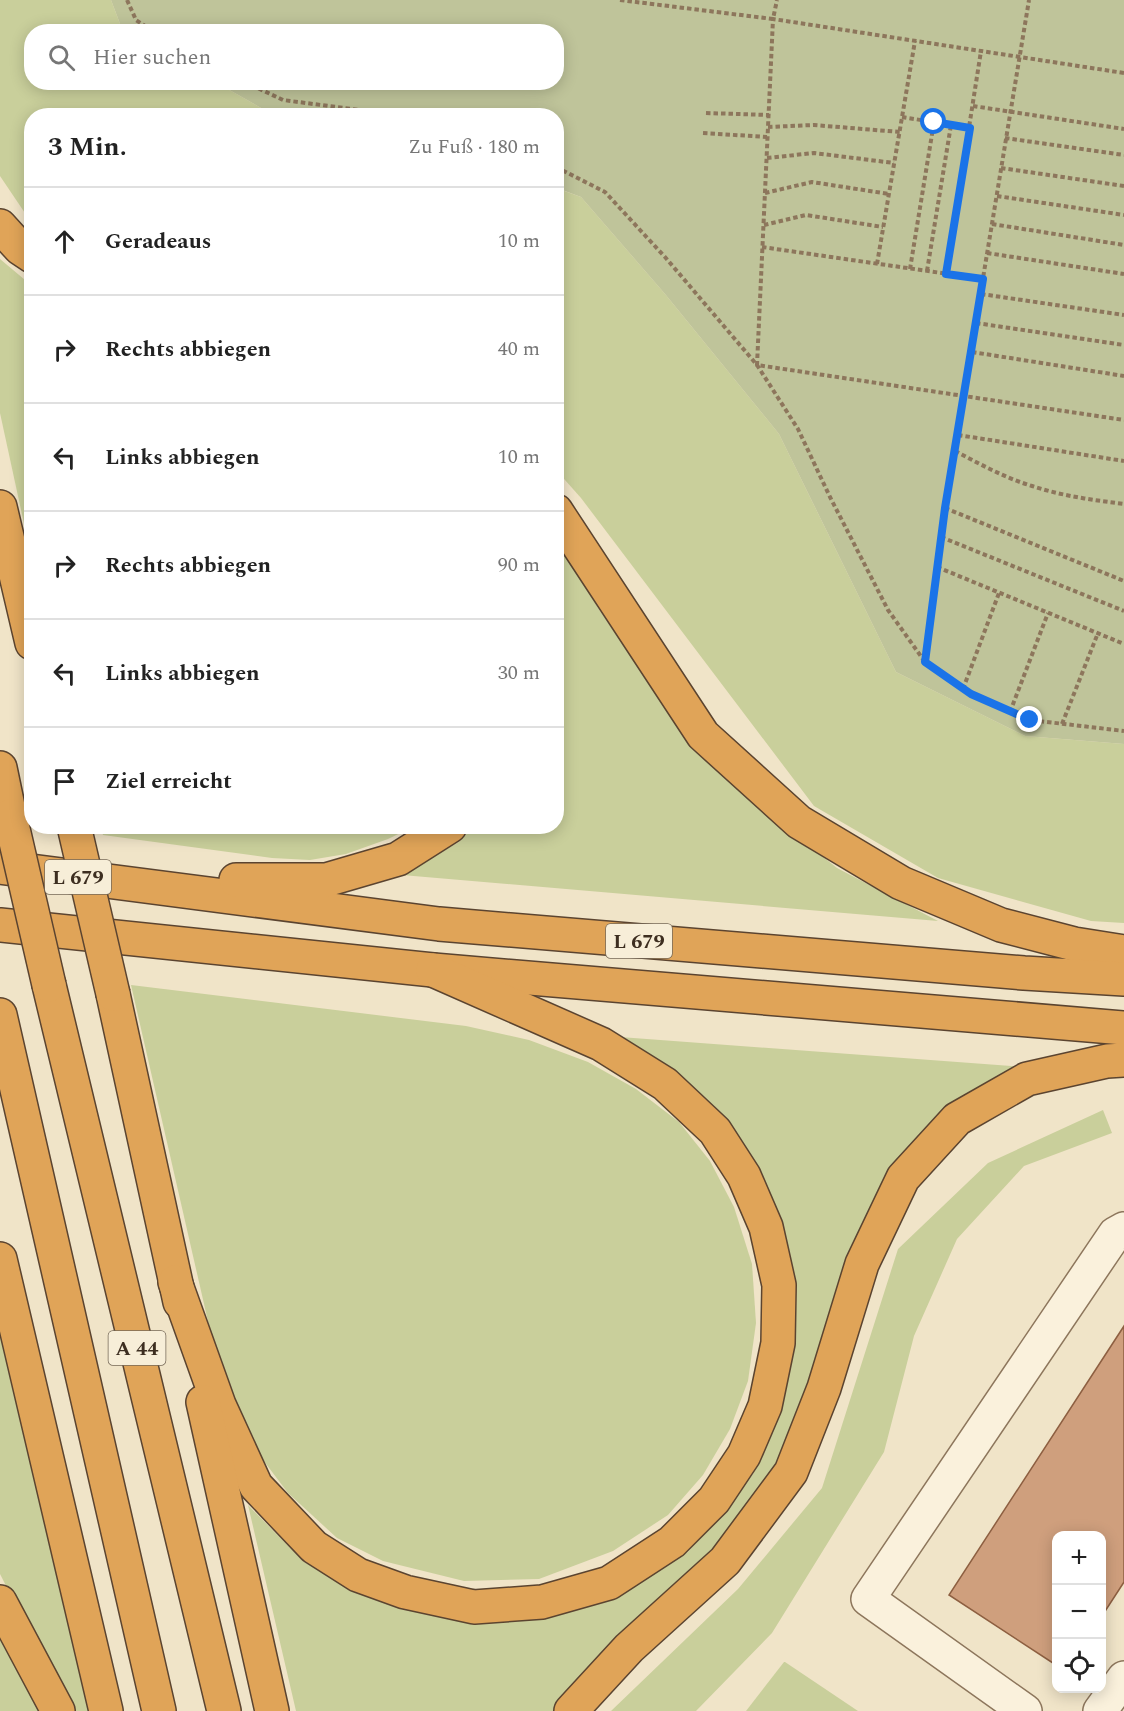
<!DOCTYPE html>
<html lang="de">
<meta charset="utf-8">
<style>
body{margin:0;font-family:Spectral,serif;background:#f2f2f2;color:#222}
.controls{position:absolute;right:18px;bottom:18px;display:grid;overflow:hidden;border-radius:12px;box-shadow:0 3px 15px #0003}
.controls button{width:54px;height:54px;display:grid;place-items:center;padding:0;border:0;border-bottom:2px solid #e0e0e0;background:#fff;color:#222;font:30px sans-serif}
.stop{position:absolute;width:18px;height:18px;margin:-14px;border:4px solid #1a73e8;border-radius:50%;background:#fff}
.stop.end{background:#1a73e8;border-color:#fff;box-shadow:0 2px 6px #0008}
.list{margin:0;padding:0;list-style:none}
h2{display:flex;justify-content:space-between;align-items:center;height:78px;margin:0;padding:0 24px;font-size:26px}
h2 small{font-size:20px;font-weight:400;color:#767676}
.list li{display:grid;grid-template-columns:39px 1fr auto;gap:18px;align-items:center;box-sizing:border-box;height:108px;padding:0 24px;border-top:2px solid #e0e0e0}
.list b{display:block;font-size:22px;white-space:nowrap}
.list em{font-size:20px;font-style:normal;color:#767676}
.icon{flex:none;width:33px;height:33px;fill:none;stroke:currentColor;stroke-width:2;stroke-linecap:round;stroke-linejoin:round}
.map{position:relative;flex:none;width:1124px;height:1711px;overflow:hidden}
.search{position:absolute;background:#fff;box-shadow:0 3px 15px #0003;left:24px;top:24px;width:540px;height:66px;display:flex;align-items:center;gap:15px;box-sizing:border-box;padding:0 21px;border-radius:24px;color:#767676;font-size:22px}
.panel{position:absolute;background:#fff;box-shadow:0 3px 15px #0003;left:24px;top:108px;width:540px;height:726px;border-radius:24px}
.map>svg:first-child{display:block}
</style>
<div class="map">
<svg width="1124" height="1711" viewBox="0 0 1124 1711">
<rect width="100%" height="100%" fill="#f0e4c8"/>
<!-- green -->
<g fill="#c9cf9b">
<polygon points="0,0 111,0 122,29 126,31 32,32 32,82 217,83 270,113 287,115 32,116 31,222 0,176"/>
<polygon points="556,188 581,197 665,294 779,434 896,672 1025,736 1124,744 1124,923 1091,921 938,878 814,806 581,498 557,471"/>
<polygon points="0,259 31,285 31,556 0,413"/>
<polygon points="557,540 600,611 671,715 747,796 837,868 938,921 402,875 459,842 472,827 556,826"/>
<polygon points="101,827 101,826 413,827 388,839 346,854 310,860 272,858 103,835"/>
<polygon points="131,985 466,1026 529,1040 588,1062 636,1089 679,1122 710,1161 734,1207 752,1264 756,1323 748,1381 730,1429 703,1475 668,1515 613,1551 539,1579 464,1581 383,1561 337,1538 288,1493 260,1456 235,1407 215,1352"/>
<polygon points="620,1037 1025,1067 917,1139 799,1418 764,1487 714,1550 555,1711 296,1711 248,1505 304,1562 369,1595 604,1599 688,1552 753,1474 789,1376 794,1299 790,1253 768,1191"/>
<polygon points="1103,1110 1112,1133 1024,1166 957,1239 914,1336 884,1452 772,1633 696,1711 611,1711 738,1589 822,1488 898,1249 988,1163"/>
<polygon points="0,1328 95,1711 70,1711 0,1574"/>
<polygon points="0,1615 53,1711 0,1711"/>
<polygon points="784,1662 785,1662 858,1711 746,1711"/>
</g>
<!-- cemetery -->
<polygon fill="#bfc49a" points="111,0 1124,0 1124,744 1025,736 896,672 779,434 665,294 581,197 557,188 556,116 287,115 270,113 217,83 556,82 556,32 126,31 122,29"/>
<!-- building -->
<polygon fill="#cf9f7d" stroke="#8d5f41" stroke-width="1.5" points="1124,1326 1124,1582 1102,1616 1102,1536 1056,1536 1056,1665 949,1595"/>
<g fill="none" stroke-linecap="round" stroke-linejoin="round">
<!-- minor casing -->
<g stroke="#8d765c" stroke-width="36">
<g id="minor">
<polyline points="1025,1711 868,1599 1115,1234 1124,1229"/>
<polyline points="1100,1711 1124,1678"/>
</g>
</g>
<!-- highway casing -->
<g stroke="#5b4430" stroke-width="36">
<g id="highway">
<polyline points="0,226 20,248 32,256"/>
<polyline points="0,507 32,643"/>
<polyline points="556,511 703,735 799,822 901,883 1001,925 1074,944 1124,952"/>
<polyline points="0,768 10,816"/>
<polyline points="0,867 439,924 1024,973 1124,979"/>
<polyline points="236,880 326,880 398,859 450,826"/>
<polyline points="0,925 433,970 1124,1028"/>
<polyline points="49,985 224,1711"/>
<polyline points="113,994 180,1302"/>
<polyline points="0,1015 159,1711"/>
<polyline points="0,1259 106,1711"/>
<polyline points="175,1282 219,1405 256,1486 314,1547 358,1575 405,1592 474,1607 542,1602 609,1583 672,1542 714,1500 744,1455 765,1406 778,1343 779,1285 766,1227 744,1176 715,1131 665,1084 601,1044 433,970"/>
<polyline points="203,1402 272,1711"/>
<polyline points="0,1602 58,1711"/>
<polyline points="571,1711 629,1648 725,1561 791,1472 824,1388 862,1264 903,1178 957,1119 1027,1079 1107,1061 1124,1060"/>
</g>
</g>
<!-- path -->
<g stroke="#8d765c" stroke-width="4" stroke-dasharray="4.5 3" stroke-linecap="butt">
<polyline points="127,0 136,20 154,32"/>
<polyline points="620,0 773,19 777,0"/>
<polyline points="1124,73 773,19 757,365 1124,420"/>
<polyline points="245,82 283,100 405,116"/>
<polyline points="973,106 1124,129"/>
<polyline points="706,113 769,115"/>
<polyline points="902,117 970,128"/>
<polyline points="768,127 814,125 900,132"/>
<polyline points="703,133 767,137"/>
<polyline points="1005,138 1124,155"/>
<polyline points="767,158 814,153 894,163"/>
<polyline points="556,167 605,192 665,257 757,365 798,429 830,497 888,610 925,662 971,694 1030,720 1124,731"/>
<polyline points="1001,168 1124,186"/>
<polyline points="765,193 812,182 889,194"/>
<polyline points="997,196 1124,215"/>
<polyline points="992,224 1124,245"/>
<polyline points="764,225 806,215 883,227"/>
<polyline points="762,247 983,279"/>
<polyline points="987,253 1124,274"/>
<polyline points="877,264 915,41"/>
<polyline points="910,269 934,122"/>
<polyline points="927,271 951,125"/>
<polyline points="946,274 981,51"/>
<polyline points="981,294 1124,315"/>
<polyline points="976,323 1124,345"/>
<polyline points="972,352 1124,376"/>
<polyline points="958,435 1124,461"/>
<path d="M955,451c25,13 50,27 77,35 30,10 61,14 92,18"/>
<polyline points="945,508 1124,581"/>
<polyline points="941,537 1124,611"/>
<polyline points="937,567 1124,644"/>
<polyline points="925,662 945,508 1029,0"/>
<polyline points="963,689 999,593"/>
<polyline points="1010,712 1048,613"/>
<polyline points="1062,724 1098,633"/>
</g>
<!-- minor -->
<use href="#minor" stroke="#faf1dc" stroke-width="33"/>
<!-- highway -->
<use href="#highway" stroke="#e0a458" stroke-width="33"/>
<!-- highway-bridge casing -->
<g stroke="#5b4430" stroke-width="36" stroke-linecap="butt">
<g id="highway-bridge">
<polyline points="10,816 49,985"/>
<polyline points="74,826 113,994"/>
</g>
</g>
<!-- highway-bridge -->
<use href="#highway-bridge" stroke="#e0a458" stroke-width="33"/>
</g>
<g fill="none" stroke-linecap="round" stroke-linejoin="round">
<!-- route -->
<polyline stroke="#1a73e8" stroke-width="8" points="934,122 970,128 946,274 983,279 945,508 925,662 971,694 1030,720"/>
</g>
<g text-anchor="middle" stroke-width="6" stroke-linejoin="round" paint-order="stroke">
<!-- shield labels -->
<g fill="#f7eed8" stroke="#756857" stroke-width="1.5">
<rect x="45" y="860" width="66" height="34" rx="4.5"/>
<rect x="606" y="924" width="66" height="34" rx="4.5"/>
<rect x="108.5" y="1331" width="57" height="34" rx="4.5"/>
</g>
<g font-size="20" font-weight="bold" fill="#3d2e20">
<text x="78" y="884">L 679</text>
<text x="639" y="948">L 679</text>
<text x="137" y="1355">A 44</text>
</g>
</g>
</svg>
<div class="controls">
<button>+</button>
<button>−</button>
<button><svg class="icon" aria-label="locate" viewBox="0 0 24 24"><circle cx="12" cy="12" r="6"/><path d="M12 2v4M12 18v4M2 12h4M18 12h4"/></svg></button>
</div>
<div class="stop" style="left:934px;top:122px"></div>
<div class="stop end" style="left:1030px;top:720px"></div>
<div class="search"><svg class="icon" aria-label="search" viewBox="0 0 24 24"><circle cx="10" cy="10" r="6"/><path d="M15 15l6 6"/></svg>Hier suchen</div>
<section class="panel">
<h2>3 Min.<small>Zu Fuß · 180 m</small></h2>
<ul class="list">
<li><svg class="icon" aria-label="ahead" viewBox="0 0 24 24"><path d="M12 20V5M6 11l6-6 6 6"/></svg><div><b>Geradeaus</b></div><em>10 m</em></li>
<li><svg class="icon" aria-label="right" viewBox="0 0 24 24"><path d="M7 20v-9h11M14 6l5 5-5 5"/></svg><div><b>Rechts abbiegen</b></div><em>40 m</em></li>
<li><svg class="icon" aria-label="left" viewBox="0 0 24 24"><path d="M17 20v-9H6M10 6l-5 5 5 5"/></svg><div><b>Links abbiegen</b></div><em>10 m</em></li>
<li><svg class="icon" aria-label="right" viewBox="0 0 24 24"><path d="M7 20v-9h11M14 6l5 5-5 5"/></svg><div><b>Rechts abbiegen</b></div><em>90 m</em></li>
<li><svg class="icon" aria-label="left" viewBox="0 0 24 24"><path d="M17 20v-9H6M10 6l-5 5 5 5"/></svg><div><b>Links abbiegen</b></div><em>30 m</em></li>
<li><svg class="icon" aria-label="arrive" viewBox="0 0 24 24"><path d="M6 21V4h12l-3 4 3 4H6"/></svg><div><b>Ziel erreicht</b></div></li>
</ul>
</section>
</div>
